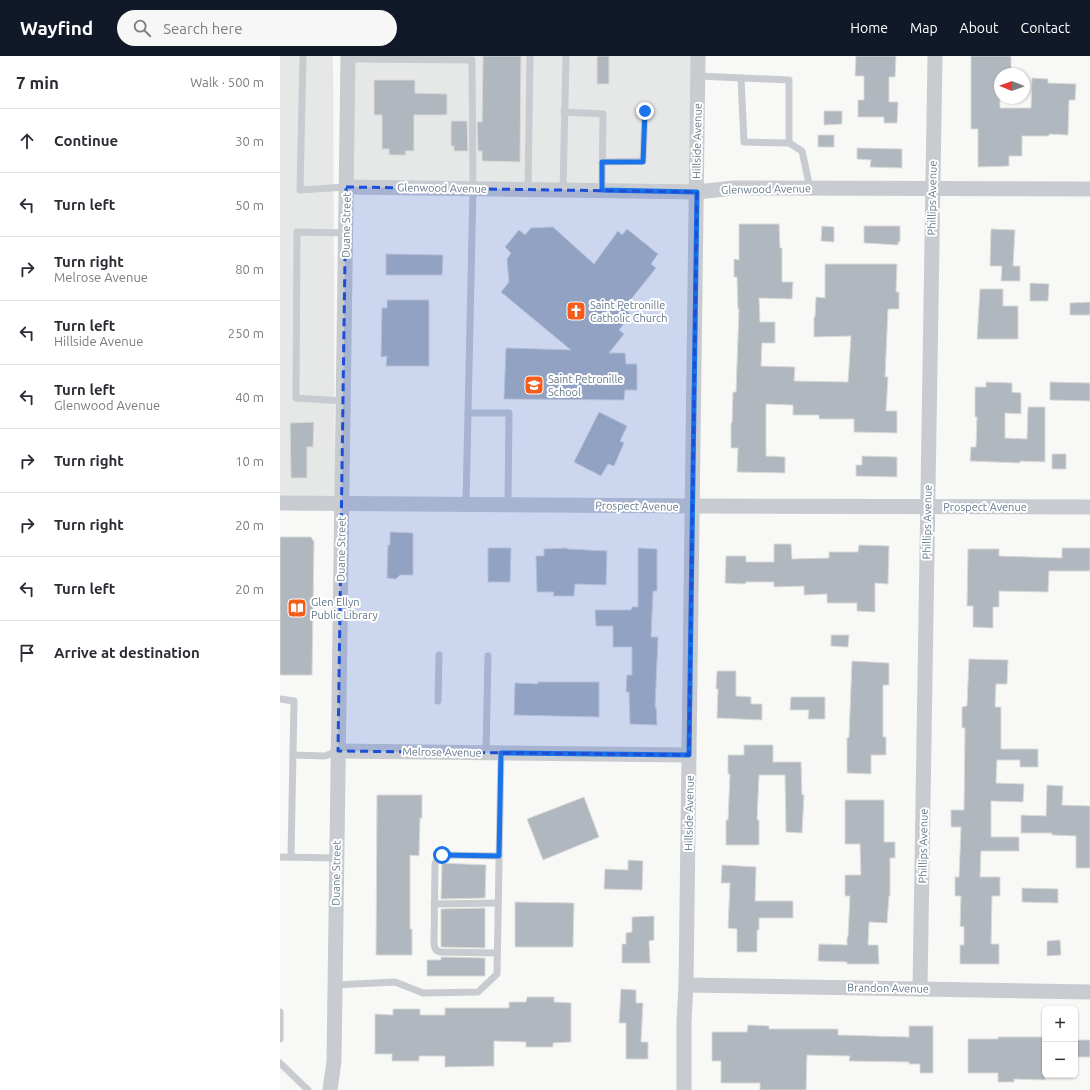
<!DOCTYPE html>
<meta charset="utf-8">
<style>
body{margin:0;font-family:Ubuntu,sans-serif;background:#f7f7f7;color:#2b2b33}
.controls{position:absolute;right:12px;bottom:12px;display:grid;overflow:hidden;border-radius:6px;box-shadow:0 1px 3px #0004}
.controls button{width:36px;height:36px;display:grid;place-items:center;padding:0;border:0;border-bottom:1px solid #e1e1e2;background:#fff;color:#2b2b33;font:20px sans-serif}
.compass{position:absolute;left:714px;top:12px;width:36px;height:36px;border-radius:50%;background:#fff;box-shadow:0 1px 3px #0004;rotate:271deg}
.stop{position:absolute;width:12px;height:12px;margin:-9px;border:3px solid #1a73e8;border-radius:50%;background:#fff}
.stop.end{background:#1a73e8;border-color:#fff;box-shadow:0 1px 4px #0008}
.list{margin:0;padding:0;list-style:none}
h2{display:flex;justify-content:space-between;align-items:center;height:52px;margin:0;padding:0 16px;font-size:17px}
h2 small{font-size:13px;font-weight:400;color:#7c7c81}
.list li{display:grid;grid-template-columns:26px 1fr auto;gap:12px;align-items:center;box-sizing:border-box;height:64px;padding:0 16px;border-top:1px solid #e1e1e2}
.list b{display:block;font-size:15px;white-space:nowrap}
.list p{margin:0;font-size:13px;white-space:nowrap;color:#7c7c81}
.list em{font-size:13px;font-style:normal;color:#7c7c81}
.icon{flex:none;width:22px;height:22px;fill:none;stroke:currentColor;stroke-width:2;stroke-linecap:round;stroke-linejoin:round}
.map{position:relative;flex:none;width:810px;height:1034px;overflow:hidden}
header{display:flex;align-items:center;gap:24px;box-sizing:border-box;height:56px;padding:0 20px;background:#111827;color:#fff}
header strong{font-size:19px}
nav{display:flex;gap:22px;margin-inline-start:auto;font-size:14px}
.search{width:280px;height:36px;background:#f7f7f7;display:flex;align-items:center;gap:10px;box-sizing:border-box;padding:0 14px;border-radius:22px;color:#7c7c81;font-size:15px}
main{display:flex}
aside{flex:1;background:#fff}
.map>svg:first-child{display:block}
</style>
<header>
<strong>Wayfind</strong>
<div class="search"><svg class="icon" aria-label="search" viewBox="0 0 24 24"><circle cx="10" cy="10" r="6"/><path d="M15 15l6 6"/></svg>Search here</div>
<nav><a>Home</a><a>Map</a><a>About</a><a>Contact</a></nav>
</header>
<main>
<aside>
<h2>7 min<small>Walk · 500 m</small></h2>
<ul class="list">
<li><svg class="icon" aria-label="ahead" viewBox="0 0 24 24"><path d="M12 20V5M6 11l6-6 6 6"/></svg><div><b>Continue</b></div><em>30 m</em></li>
<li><svg class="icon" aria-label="left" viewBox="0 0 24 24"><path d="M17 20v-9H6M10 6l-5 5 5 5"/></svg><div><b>Turn left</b></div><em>50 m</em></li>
<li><svg class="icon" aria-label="right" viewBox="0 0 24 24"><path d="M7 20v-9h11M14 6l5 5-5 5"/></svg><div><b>Turn right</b><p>Melrose Avenue</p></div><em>80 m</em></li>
<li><svg class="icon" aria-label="left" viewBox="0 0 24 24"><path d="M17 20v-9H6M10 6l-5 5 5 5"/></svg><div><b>Turn left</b><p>Hillside Avenue</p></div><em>250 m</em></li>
<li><svg class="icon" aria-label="left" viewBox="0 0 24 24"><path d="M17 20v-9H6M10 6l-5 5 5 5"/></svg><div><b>Turn left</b><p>Glenwood Avenue</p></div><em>40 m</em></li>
<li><svg class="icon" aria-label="right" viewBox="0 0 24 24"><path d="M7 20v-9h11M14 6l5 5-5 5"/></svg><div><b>Turn right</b></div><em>10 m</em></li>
<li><svg class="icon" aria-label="right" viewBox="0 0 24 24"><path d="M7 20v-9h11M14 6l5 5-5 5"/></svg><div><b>Turn right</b></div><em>20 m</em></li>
<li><svg class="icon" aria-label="left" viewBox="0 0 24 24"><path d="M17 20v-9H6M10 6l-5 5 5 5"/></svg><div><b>Turn left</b></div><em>20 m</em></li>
<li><svg class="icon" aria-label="arrive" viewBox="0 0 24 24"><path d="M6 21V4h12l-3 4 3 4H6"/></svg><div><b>Arrive at destination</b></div></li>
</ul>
</aside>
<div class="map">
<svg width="810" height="1034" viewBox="0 0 810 1034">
<rect width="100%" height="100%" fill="#f8f9f6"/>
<!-- built -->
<g fill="#e6e8e7">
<polygon points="0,0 53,0 55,441 0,441"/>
<polygon points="72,0 414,0 412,132 70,127"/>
</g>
<!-- building -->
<g fill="#b0b7bf" stroke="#dadad8">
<polygon points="203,0 241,0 240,106 202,105 202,95 198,95 197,66 202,66"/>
<rect x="317" y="0" width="12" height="28"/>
<polygon points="576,0 616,0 615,21 609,21 609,46 618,46 617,67 604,67 604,61 578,61 578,44 584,44 584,20 575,20"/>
<polygon points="691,0 731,0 731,18 720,18 720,52 751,52 752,22 768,23 768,27 796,28 795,44 789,44 788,79 769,78 769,80 742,80 742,100 729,100 729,110 698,111 698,73 691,73"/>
<polygon points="94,24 135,24 135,37 167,38 167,59 134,59 134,95 125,95 126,99 109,99 109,93 102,93 102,59 94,59"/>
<polygon points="544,55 562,55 562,68 544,69"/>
<polygon points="171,65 187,65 188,95 174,95 174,90 171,90"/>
<rect x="538" y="79" width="16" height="12"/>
<polygon points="577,92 622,93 622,112 590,111 591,104 577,103"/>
<polygon points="459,168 499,168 500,192 502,192 502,226 513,226 512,243 479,242 480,266 495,266 495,287 482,287 481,310 515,311 514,325 568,326 571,280 534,281 534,261 535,261 536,241 545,242 545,208 617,208 616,236 619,236 619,253 608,253 605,321 608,321 606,355 617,355 617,377 574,376 574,363 539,363 539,359 513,359 513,349 486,348 486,400 505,401 505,417 457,416 458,392 451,392 451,367 452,367 453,336 456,336 459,253 458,253 457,221 454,221 454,203 459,204"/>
<polygon points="542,170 554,171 554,186 541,185"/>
<polygon points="584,170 620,170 620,186 618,186 618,189 584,187"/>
<polygon points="273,171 314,208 338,175 342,179 347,173 378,198 371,208 376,212 344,252 351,259 339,274 344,278 329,297 345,297 346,308 357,308 357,334 345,334 344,344 224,343 226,292 291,294 221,236 229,226 227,203 231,197 225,191 239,174 245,179 251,172"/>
<polygon points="711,173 735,174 733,210 740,210 740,225 721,225 722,210 710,210"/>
<polygon points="106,198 163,199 162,219 106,219"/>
<polygon points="750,227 769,228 768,245 750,245"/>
<polygon points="700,233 723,233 723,250 738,250 738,283 697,283"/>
<polygon points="107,244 149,244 149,310 106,310 107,300 101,301 102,252 107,252"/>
<polygon points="810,246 810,259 790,259 790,247"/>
<polygon points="706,326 732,327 732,336 741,337 741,358 725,357 725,382 747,383 748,351 765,351 765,406 740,405 740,407 690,405 691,391 696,391 697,361 695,361 695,331 706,331"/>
<polygon points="770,326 810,327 810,345 770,344"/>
<polygon points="319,356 347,370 340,385 344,387 334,410 328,408 321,420 294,406"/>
<polygon points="34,366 33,391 27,391 27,422 11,422 10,367"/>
<rect x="772" y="398" width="14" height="15"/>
<polygon points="582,400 617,401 617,421 576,420 576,409 582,409"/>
<polygon points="110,476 133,477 133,519 120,519 116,523 107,522 108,489 110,489"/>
<polygon points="0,481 31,481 34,486 32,619 0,619"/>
<polygon points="494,488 511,488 512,503 549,502 549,496 578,496 579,489 609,490 608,528 595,527 595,556 577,555 577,547 547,547 547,538 524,539 524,530 494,531 494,526 466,526 465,528 445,527 446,500 466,500 466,506 494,506"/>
<polygon points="208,492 231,492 230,526 208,526"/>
<polygon points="287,492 287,493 327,495 326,529 295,528 294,540 273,540 274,536 257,536 256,500 264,500 264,493"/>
<polygon points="358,492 377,493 377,535 373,535 371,581 378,581 375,651 376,651 377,669 350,668 349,636 346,636 347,619 352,619 352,591 333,591 333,570 316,570 315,554 351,554 352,551 358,551"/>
<polygon points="782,492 810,492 810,515 769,515 768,536 719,535 719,551 713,551 713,572 693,571 693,550 687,550 688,493 719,493 719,500 782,502"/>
<polygon points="551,579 569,579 568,591 551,590"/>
<polygon points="689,603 728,604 727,628 716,628 715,651 721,651 721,693 758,693 758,711 740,711 740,704 717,704 716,727 744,728 743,746 711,745 711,781 739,781 739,795 701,795 700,821 720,821 720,840 712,840 711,888 719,888 719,908 680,908 680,889 684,889 684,871 680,870 681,840 675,840 675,821 679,821 681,771 671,771 671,754 684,754 685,672 682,672 682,651 687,650"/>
<polygon points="572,605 609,607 609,629 603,629 603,681 606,681 606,699 591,699 591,718 567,717 567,682 569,681"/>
<polygon points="437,615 456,615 456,640 471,641 471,648 482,648 482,664 437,662 438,633 436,633"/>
<polygon points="258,626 319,626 319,661 234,659 235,627 258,628"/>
<polygon points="511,641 545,641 545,663 528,663 529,654 510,654"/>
<polygon points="464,689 493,689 493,706 521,706 522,739 524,739 522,777 506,776 505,719 479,719 477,764 479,764 479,789 446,789 446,764 448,764 450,718 448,718 448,699 464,699"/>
<polygon points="767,729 783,730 782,749 810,750 810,812 796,812 796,780 772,779 772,777 741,777 741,759 766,760"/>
<polygon points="97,739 142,739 142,762 140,762 139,800 130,799 130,873 132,873 132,899 96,899"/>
<polygon points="304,741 319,781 263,804 247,763"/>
<polygon points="565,744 604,744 604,786 615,786 615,802 610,802 610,840 609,840 607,867 589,866 588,889 598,889 599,908 567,908 567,906 538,905 539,888 567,889 567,881 568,881 570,840 565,840 565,819 581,819 580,788 565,788"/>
<polygon points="348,804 363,805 362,834 324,833 325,813 348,814"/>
<polygon points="162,807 206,809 205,842 161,843"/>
<polygon points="442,809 476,811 475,845 513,845 513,862 479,862 479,874 477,874 477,896 457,896 457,873 448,872 450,827 441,827"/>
<polygon points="742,832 778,833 778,847 742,846"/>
<polygon points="235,846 294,847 293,891 235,891"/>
<polygon points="205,852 205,892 161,891 161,853"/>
<polygon points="374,860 374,884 369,885 370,907 342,907 342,888 346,888 346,877 352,876 352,861"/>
<polygon points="780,884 781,899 767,900 767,885"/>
<polygon points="161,901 205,902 205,920 147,920 147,904 161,904"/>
<polygon points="341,933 356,934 356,947 363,947 361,986 368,986 368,1003 346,1003 346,967 339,967"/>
<polygon points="247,941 274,941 274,946 291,947 291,986 273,987 273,991 246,991 246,986 214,985 214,1010 165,1011 165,1000 139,1000 139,1005 112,1005 112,998 95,998 95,958 113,959 113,953 140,953 140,959 165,959 165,952 229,952 229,946 246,946"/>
<polygon points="468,969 489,970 489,973 558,973 558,979 629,981 629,970 653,970 653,1017 640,1017 640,1008 629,1008 629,1006 569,1005 570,1000 527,999 526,1034 480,1034 480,1027 441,1027 441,1005 432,1005 432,976 467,976"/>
<polygon points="718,981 765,981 765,1024 734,1023 734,1026 718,1026 718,1017 688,1017 688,983 718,983"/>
<rect x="795" y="984" width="15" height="17"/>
</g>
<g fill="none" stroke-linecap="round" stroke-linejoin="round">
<!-- service -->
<g stroke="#c8ccd0" stroke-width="7">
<polyline points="23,0 20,134 66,131"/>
<polyline points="68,3 192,4 193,133 186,448"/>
<polyline points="418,20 509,24 509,87"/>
<polyline points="461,22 464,86 509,87 522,95 530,132"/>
<polyline points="284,56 323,58 322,134"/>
<polyline points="322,106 363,105 365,55"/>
<polyline points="248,133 250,0"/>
<polyline points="283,134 286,0"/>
<polyline points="63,345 16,342 17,176 66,177"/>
<polyline points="188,357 229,357 228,448"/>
<polyline points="0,643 14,645 11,801"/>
<polyline points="158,645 159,599"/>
<polyline points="206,696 208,600"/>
<polyline points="13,699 45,700 58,695"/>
<polyline points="0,801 57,802"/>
<polyline points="154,848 218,847"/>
<polyline points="217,897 160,896 156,894 154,889 155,808 157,803 162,799 219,800"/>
<polyline points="55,929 115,926 143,937 198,936 217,918 221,697"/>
<polyline points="0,956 0,983"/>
<polyline points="0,1007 28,1034"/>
</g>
<!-- minor -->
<g stroke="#c8ccd0" stroke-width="15">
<polyline points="66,131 417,136 453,132 810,133"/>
<polyline points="0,447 413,450 810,451"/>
<polyline points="58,695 409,699"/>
<polyline points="406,929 810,936"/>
<polyline points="640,933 655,0"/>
<polyline points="50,1034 54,1005 68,0"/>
<polyline points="404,1034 404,966 406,929 418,0"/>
</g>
</g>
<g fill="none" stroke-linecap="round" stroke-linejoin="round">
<!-- route -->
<polyline stroke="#1a73e8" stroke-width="5" points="162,799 219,800 221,697 409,699 417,136 322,134 322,106 363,106 365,55"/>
</g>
<!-- marked area -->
<path fill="#1d4ed8" fill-opacity="0.2" stroke="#1d4ed8" stroke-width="3" stroke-dasharray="8 5" stroke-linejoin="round" d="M66,131l351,5 -8,563 -351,-4z"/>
<!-- icons -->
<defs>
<g id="church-square" transform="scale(1)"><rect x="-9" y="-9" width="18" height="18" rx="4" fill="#f55c1a" stroke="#fff"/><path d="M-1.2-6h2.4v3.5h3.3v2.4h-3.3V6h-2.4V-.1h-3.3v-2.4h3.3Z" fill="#fff"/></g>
<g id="school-square" transform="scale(1)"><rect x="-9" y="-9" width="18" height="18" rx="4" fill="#f55c1a" stroke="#fff"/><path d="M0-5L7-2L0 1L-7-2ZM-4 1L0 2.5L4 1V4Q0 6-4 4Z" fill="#fff"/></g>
<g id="library-square" transform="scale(1)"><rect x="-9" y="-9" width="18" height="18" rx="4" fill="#f55c1a" stroke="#fff"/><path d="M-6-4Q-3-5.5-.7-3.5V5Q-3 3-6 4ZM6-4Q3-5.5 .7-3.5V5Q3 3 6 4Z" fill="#fff"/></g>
</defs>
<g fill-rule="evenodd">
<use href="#church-square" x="296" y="255"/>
<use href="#school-square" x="254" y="329"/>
<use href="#library-square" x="17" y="552"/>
</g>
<g text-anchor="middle" stroke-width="4" stroke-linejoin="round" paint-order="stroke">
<!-- street labels -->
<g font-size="11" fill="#64778a" stroke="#fff">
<text transform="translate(417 85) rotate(-89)" y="4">Hillside Avenue</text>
<text transform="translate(162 132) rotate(1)" y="4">Glenwood Avenue</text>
<text transform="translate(486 133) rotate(-1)" y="4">Glenwood Avenue</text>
<text transform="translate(652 142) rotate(-89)" y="4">Phillips Avenue</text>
<text transform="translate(66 169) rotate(-89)" y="4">Duane Street</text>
<text transform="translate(357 450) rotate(1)" y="4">Prospect Avenue</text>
<text x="705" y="455">Prospect Avenue</text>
<text transform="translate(647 466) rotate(-89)" y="4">Phillips Avenue</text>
<text transform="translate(61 493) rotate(-89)" y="4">Duane Street</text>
<text transform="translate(162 696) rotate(1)" y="4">Melrose Avenue</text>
<text transform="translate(409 757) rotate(-89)" y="4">Hillside Avenue</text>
<text transform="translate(643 790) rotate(-89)" y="4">Phillips Avenue</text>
<text transform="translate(56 817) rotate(-89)" y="4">Duane Street</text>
<text transform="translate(608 932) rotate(1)" y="4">Brandon Avenue</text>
</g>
<!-- poi labels -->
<g font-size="11" fill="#64778a" stroke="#fff" text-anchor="start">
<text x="310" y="253">Saint Petronille<tspan x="310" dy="13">Catholic Church</tspan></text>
<text x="268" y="327">Saint Petronille<tspan x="268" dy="13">School</tspan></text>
<text x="31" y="550">Glen Ellyn<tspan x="31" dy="13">Public Library</tspan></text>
</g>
</g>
</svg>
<div class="controls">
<button>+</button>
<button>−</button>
</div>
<svg class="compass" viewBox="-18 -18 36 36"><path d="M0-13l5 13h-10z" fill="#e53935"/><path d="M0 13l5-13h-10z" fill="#7c7c81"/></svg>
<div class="stop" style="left:162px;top:799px"></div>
<div class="stop end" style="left:365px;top:55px"></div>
</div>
</main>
